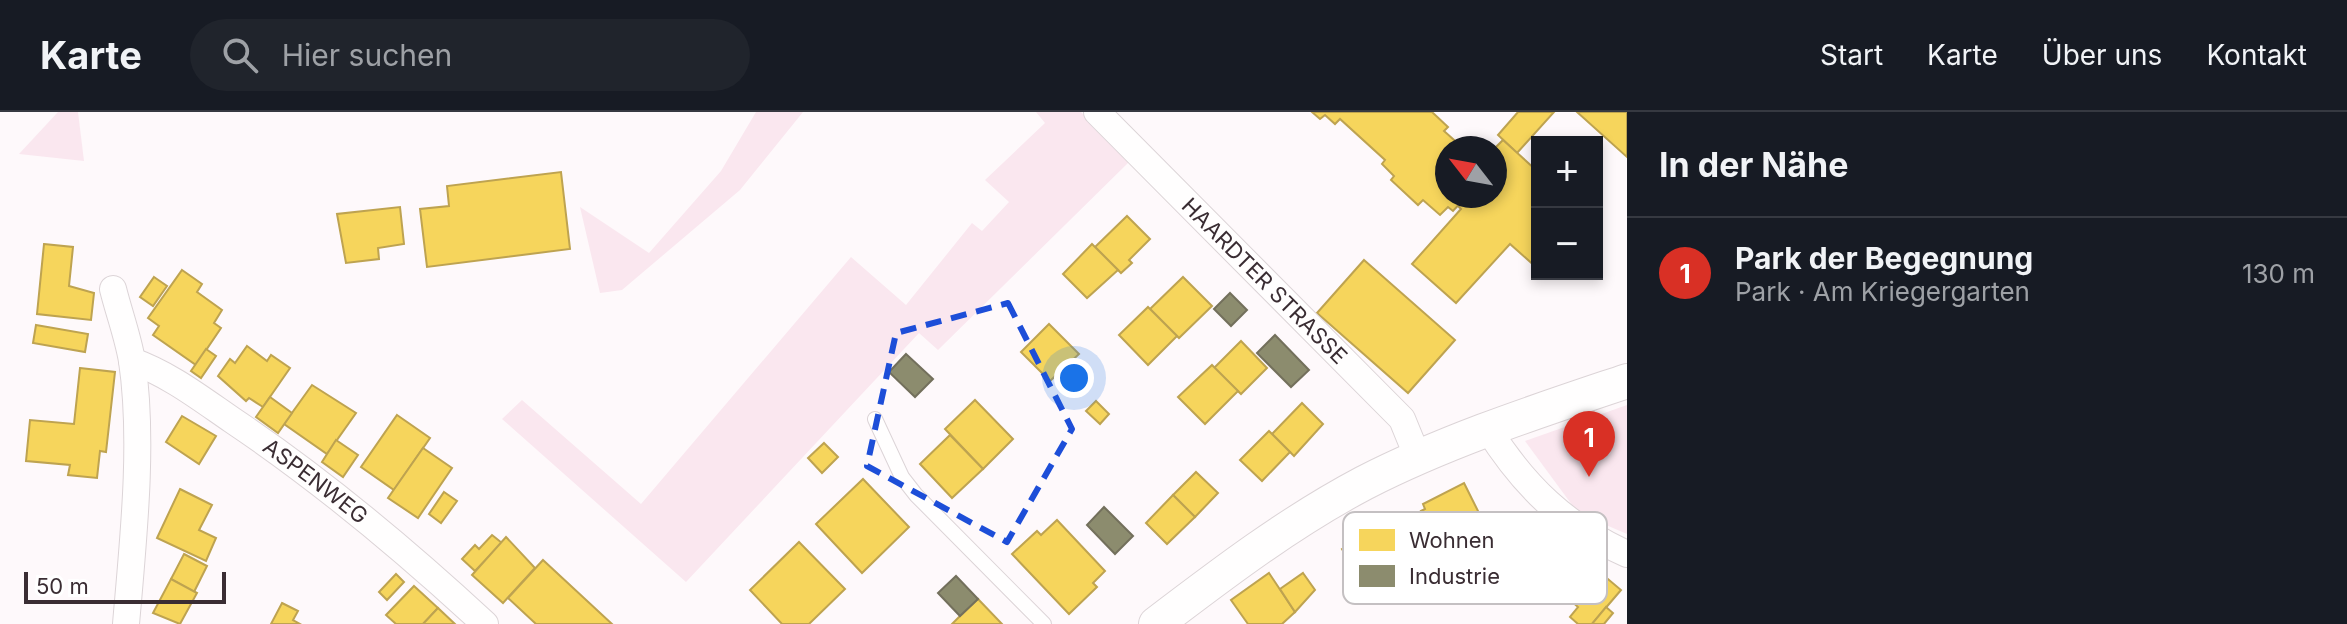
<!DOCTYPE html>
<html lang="de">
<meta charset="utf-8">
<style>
body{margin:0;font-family:Inter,sans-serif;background:#20242c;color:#f1f3f6}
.controls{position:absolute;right:24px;top:24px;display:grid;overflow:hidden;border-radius:0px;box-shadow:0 4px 12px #0003}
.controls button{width:72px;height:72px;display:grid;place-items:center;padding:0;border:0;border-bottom:2px solid #363941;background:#171b24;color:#f1f3f6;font:40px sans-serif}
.compass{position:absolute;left:1435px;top:24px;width:72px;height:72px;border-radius:50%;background:#171b24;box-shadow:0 4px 12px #0003;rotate:301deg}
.scale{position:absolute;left:24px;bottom:20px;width:202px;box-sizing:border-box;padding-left:8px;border:4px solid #3a2d33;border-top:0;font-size:22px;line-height:28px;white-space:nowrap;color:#3a2d33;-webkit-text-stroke:6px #fff;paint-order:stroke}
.you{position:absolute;left:1074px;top:266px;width:28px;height:28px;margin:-20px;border:6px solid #fff;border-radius:50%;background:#1a73e8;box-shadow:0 0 0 12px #1a73e833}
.badge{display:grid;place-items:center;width:52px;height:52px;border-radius:50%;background:#d93025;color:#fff;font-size:26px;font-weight:700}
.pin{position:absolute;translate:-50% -66px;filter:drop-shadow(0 2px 4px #0008)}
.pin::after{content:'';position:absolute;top:42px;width:28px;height:24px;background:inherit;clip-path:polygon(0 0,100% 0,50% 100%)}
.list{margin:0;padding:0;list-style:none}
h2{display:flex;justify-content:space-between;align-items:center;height:104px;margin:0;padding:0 32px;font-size:34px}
h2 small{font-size:26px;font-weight:400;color:#9ea1a6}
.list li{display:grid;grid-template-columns:52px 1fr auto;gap:24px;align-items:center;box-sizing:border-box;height:112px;padding:0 32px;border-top:2px solid #363941}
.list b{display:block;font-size:30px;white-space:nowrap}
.list p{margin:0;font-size:26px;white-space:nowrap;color:#9ea1a6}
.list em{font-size:26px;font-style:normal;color:#9ea1a6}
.icon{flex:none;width:44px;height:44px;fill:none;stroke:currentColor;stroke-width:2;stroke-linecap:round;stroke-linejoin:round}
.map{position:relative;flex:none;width:1627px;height:512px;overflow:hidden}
header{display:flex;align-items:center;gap:48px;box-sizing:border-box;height:112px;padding:0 40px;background:#171b24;border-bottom:2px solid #363941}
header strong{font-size:38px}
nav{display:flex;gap:44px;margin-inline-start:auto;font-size:28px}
.search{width:560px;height:72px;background:#20242c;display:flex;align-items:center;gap:20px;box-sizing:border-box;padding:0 28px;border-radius:44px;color:#9ea1a6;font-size:30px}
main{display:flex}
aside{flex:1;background:#171b24}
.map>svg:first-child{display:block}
</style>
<header>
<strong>Karte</strong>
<div class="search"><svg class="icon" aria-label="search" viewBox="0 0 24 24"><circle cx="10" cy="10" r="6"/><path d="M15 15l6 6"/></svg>Hier suchen</div>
<nav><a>Start</a><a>Karte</a><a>Über uns</a><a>Kontakt</a></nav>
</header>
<main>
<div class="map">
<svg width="1627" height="512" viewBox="0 0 1627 512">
<rect width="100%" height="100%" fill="#fef9fb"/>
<!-- green -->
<g fill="#fae7ef">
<polygon points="58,0 78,0 84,49 19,42"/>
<polygon points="756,0 803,0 740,78 622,178 600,181 580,95 649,141 721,59"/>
<polygon points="1036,0 1081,0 1129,50 938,238 919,221 686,470 502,307 522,288 641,392 851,145 906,193 972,111 982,119 1009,90 985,68 1045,11"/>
<polygon points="1627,293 1627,422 1578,401 1525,329"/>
</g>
<!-- homes -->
<g fill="#f6d55c" stroke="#bea350" stroke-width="2">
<polygon points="1312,0 1432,0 1448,15 1444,19 1463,36 1447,36 1447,84 1467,84 1453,99 1448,95 1440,103 1423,88 1418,93 1391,68 1394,64 1382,52 1385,48 1340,7 1335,12 1325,3 1320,7"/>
<polygon points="1518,0 1554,0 1517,41 1498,23"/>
<polygon points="1577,0 1627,0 1627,45"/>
<polygon points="1503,28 1537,59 1537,156 1510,132 1456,191 1412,152 1461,97 1458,94 1467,84 1495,84 1495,36"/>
<polygon points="561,60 570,137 427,155 420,97 449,94 447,74"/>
<polygon points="400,95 404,132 378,136 379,147 346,151 337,102"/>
<polygon points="1127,104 1150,127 1129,148 1132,151 1121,161 1095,135"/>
<polygon points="44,132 73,135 69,174 94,181 91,208 37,202"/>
<polygon points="1092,132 1118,158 1087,186 1063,162"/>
<polygon points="1364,148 1455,228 1408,281 1317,201"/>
<polygon points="182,158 202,172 197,180 222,198 214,211 221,216 196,253 153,223 159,214 148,206"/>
<polygon points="154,165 167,174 153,194 140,185"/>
<polygon points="1183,165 1212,194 1179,226 1150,197"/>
<polygon points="1148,195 1177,224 1148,253 1119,223"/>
<polygon points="1049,212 1079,242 1050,269 1021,240"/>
<polygon points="36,213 88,222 85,240 33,231"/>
<polygon points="1241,229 1267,256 1241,282 1214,256"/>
<polygon points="247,234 267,249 271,243 290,256 263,295 249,286 246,289 218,264 230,247 235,251"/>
<polygon points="206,237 216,244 201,266 191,259"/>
<polygon points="1212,253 1238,279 1205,312 1178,285"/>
<polygon points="80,256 115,260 106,340 100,339 97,366 68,363 70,353 26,349 30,308 74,312"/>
<polygon points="312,273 356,301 327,342 284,312"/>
<polygon points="270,285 292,301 278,321 256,305"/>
<polygon points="975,288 1013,327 983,357 945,317"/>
<polygon points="1096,289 1109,302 1100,312 1086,299"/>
<polygon points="1302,291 1323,312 1294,344 1272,322"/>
<polygon points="397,303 430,326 394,378 361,355"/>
<polygon points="182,304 216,324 199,352 166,330"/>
<polygon points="1269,319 1290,340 1262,369 1240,348"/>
<polygon points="950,323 983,357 952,386 920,352"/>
<polygon points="336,328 358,343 343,365 322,350"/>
<polygon points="824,331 838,345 822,361 808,346"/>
<polygon points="423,336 452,356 418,406 388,386"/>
<polygon points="1196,360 1218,381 1195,405 1173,383"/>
<polygon points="863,367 909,415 862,461 816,412"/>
<polygon points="1464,371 1486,415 1467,424 1464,417 1440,428 1421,399 1425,397 1423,392"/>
<polygon points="180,377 212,393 199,418 216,426 206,449 157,426"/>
<polygon points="444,380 457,389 441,411 429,402"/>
<polygon points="1173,383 1195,405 1167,432 1146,411"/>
<polygon points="1057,408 1105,459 1093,471 1097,475 1069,502 1012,442 1037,419 1041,423"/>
<polygon points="1390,408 1412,445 1365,475 1342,437"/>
<polygon points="492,423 502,431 475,459 462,447 475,433 479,437"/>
<polygon points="506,425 535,456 503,491 472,463"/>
<polygon points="799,430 845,477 809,512 782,512 750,478"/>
<polygon points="184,442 207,454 194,480 171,467"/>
<polygon points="543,448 612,512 536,512 508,486"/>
<polygon points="1596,457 1621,478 1592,512 1578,512 1570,505 1578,495 1570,488"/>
<polygon points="1269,461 1295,500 1282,512 1248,512 1231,488"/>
<polygon points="1303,461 1315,478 1295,500 1280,477"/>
<polygon points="396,462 404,470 387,488 379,480"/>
<polygon points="171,467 197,481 180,512 153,501"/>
<polygon points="414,474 438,496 423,512 396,512 386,503"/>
<polygon points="978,487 1002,512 952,512 960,504"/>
<polygon points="282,491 298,499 293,508 300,512 271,512"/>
<polygon points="1606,495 1613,501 1604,512 1592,512"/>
<polygon points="438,496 455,512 423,512"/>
</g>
<!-- industry -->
<g fill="#8c8c6e" stroke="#73705c" stroke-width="2">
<polygon points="1230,181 1247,198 1231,214 1214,197"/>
<polygon points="1275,223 1309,258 1291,275 1257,241"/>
<polygon points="906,242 933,267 915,285 889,260"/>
<polygon points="1104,395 1133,424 1115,442 1087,413"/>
<polygon points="956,464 978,487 960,504 938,481"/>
</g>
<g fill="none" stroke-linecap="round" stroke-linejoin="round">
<!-- service casing -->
<g stroke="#dcd4d7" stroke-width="16">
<polyline id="service" points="875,307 902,365 916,383 1044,512"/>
</g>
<!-- minor casing -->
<g stroke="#dcd4d7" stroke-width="28">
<g id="minor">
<path id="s1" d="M1097,0l305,307 16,39"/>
<path d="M113,177c6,24 15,48 19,72 12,81 1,181 -6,263"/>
<path id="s2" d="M132,249c37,13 68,37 100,59 91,61 173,130 253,204"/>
<path d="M1488,317c36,57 77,97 139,125"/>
</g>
</g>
<!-- tertiary casing -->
<g stroke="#dcd4d7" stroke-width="36">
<path id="tertiary" d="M1156,512c67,-51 134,-102 208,-141 84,-43 174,-72 263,-102"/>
</g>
<!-- service -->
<use href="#service" stroke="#fffefe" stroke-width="14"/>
<!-- minor -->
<use href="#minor" stroke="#fffefe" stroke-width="26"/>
<!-- tertiary -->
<use href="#tertiary" stroke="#fffefe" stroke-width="34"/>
</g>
<!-- marked area -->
<path fill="none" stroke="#1d4ed8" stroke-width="6" stroke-dasharray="16 10" stroke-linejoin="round" d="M1008,191l64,126 -65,113 -140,-76 29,-133z"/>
<g text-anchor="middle" stroke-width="8" stroke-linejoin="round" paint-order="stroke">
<!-- street labels -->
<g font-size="22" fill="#3a2d33" stroke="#fff">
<text dy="8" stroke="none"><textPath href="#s1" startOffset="238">HAARDTER STRASSE</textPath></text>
<text dy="8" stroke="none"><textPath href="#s2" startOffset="220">ASPENWEG</textPath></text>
</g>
</g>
<!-- legend -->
<rect x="1343" y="400" width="264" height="92" rx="12" fill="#fff" stroke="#c4c0c2" stroke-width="2"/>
<rect x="1359" y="417" width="36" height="22" fill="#f6d55c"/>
<rect x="1359" y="453" width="36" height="22" fill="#8c8c6e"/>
<g font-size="22" fill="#3a2d33">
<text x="1409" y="436">Wohnen</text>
<text x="1409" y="472">Industrie</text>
</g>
</svg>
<div class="controls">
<button>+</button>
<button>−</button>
</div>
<svg class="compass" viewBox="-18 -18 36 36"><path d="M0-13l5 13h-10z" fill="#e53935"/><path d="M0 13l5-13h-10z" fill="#9ea1a6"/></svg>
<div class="scale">50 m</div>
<div class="you"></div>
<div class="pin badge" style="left:1589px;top:365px">1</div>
</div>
<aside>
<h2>In der Nähe<small></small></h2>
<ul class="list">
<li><span class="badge">1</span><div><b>Park der Begegnung</b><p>Park · Am Kriegergarten</p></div><em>130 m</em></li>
</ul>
</aside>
</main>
